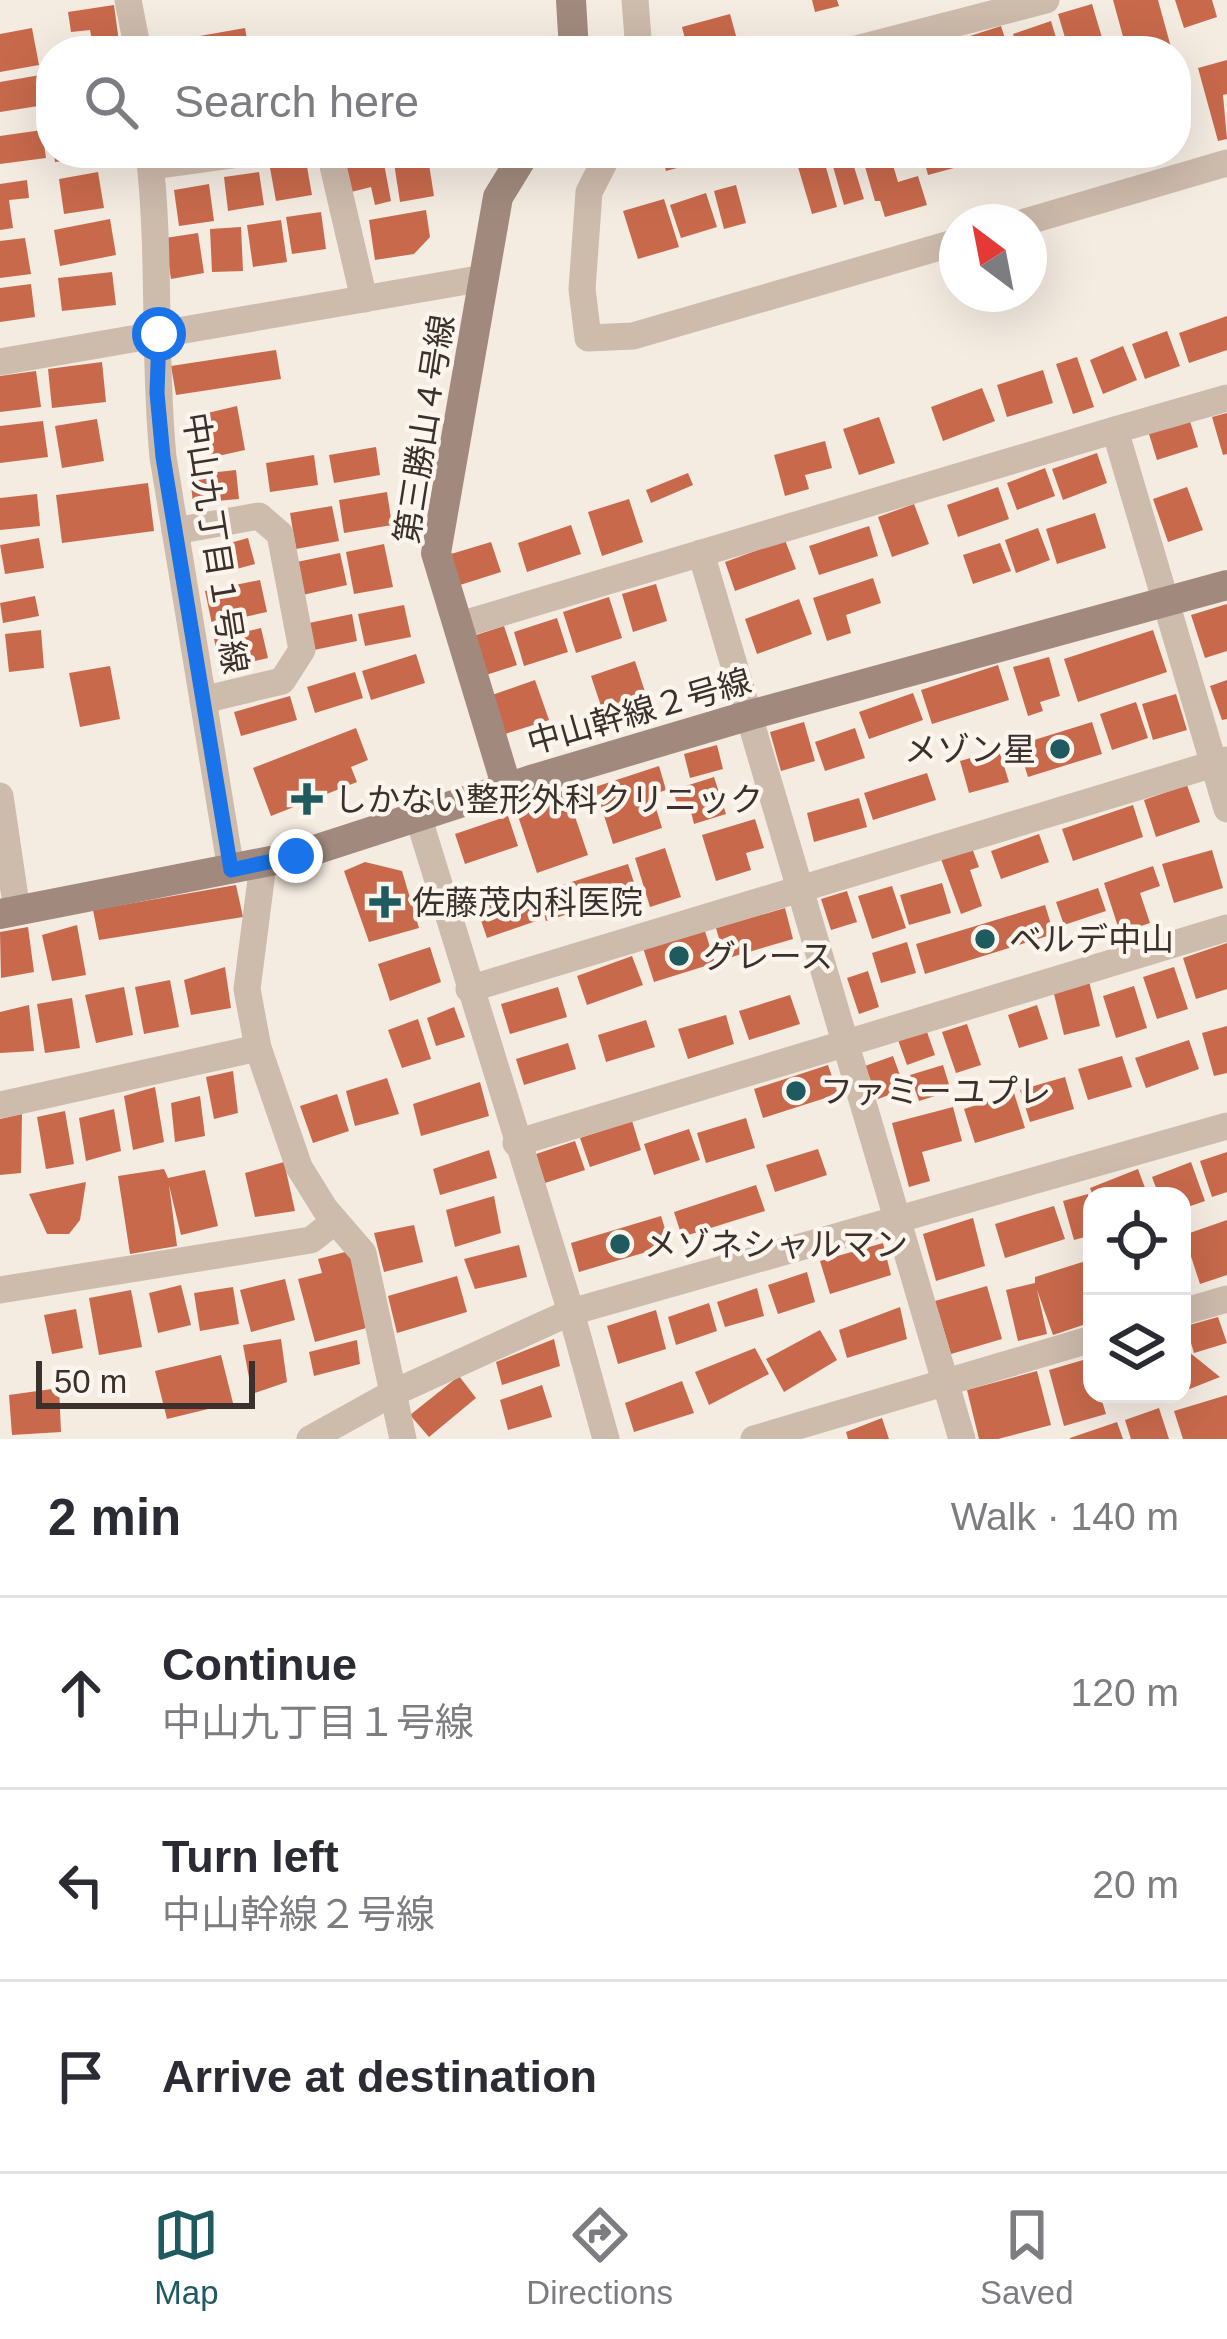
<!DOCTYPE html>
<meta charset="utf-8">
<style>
body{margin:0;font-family:Helvetica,"Noto Sans JP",sans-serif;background:#f7f7f7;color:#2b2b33}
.controls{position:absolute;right:36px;bottom:36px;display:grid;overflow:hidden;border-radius:24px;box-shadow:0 12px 48px #0002}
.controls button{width:108px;height:108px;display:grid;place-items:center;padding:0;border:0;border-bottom:3px solid #e1e1e2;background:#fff;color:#2b2b33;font:60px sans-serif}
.compass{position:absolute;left:939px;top:204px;width:108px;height:108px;border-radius:50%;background:#fff;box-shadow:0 12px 48px #0002;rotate:328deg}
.scale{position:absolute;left:36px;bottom:30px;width:219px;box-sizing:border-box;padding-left:12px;border:6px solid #3b302b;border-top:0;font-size:33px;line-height:42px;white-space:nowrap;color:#3b302b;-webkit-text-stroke:9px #fbf5ee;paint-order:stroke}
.stop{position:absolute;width:36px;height:36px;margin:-27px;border:9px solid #1a73e8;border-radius:50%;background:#fff}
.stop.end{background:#1a73e8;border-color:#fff;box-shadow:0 3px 12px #0008}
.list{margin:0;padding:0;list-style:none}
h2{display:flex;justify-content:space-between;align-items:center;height:156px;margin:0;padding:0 48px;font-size:51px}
h2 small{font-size:39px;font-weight:400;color:#7c7c81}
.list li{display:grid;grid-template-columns:78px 1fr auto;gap:36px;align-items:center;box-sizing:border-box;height:192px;padding:0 48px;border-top:3px solid #e1e1e2}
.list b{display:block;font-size:45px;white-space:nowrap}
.list p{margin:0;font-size:39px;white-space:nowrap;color:#7c7c81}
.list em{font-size:39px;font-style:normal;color:#7c7c81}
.icon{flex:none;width:66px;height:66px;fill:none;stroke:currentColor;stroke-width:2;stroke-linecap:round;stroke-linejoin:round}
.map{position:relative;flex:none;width:1227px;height:1439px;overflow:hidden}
.search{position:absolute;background:#fff;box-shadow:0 12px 48px #0002;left:36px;right:36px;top:36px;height:132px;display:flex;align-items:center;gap:30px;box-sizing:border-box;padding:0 42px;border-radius:48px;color:#7c7c81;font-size:45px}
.sheet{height:732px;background:#fff}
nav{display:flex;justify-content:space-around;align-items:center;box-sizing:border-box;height:168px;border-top:3px solid #e1e1e2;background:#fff;font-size:33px;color:#7c7c81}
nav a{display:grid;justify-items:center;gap:6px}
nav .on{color:#1f5a5e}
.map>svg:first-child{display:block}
</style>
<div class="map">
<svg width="1227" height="1439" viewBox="0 0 1227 1439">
<rect width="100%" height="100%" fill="#f4ebe1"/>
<!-- building -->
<g fill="#c8694b">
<polygon points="812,0 837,0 839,6 815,12"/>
<polygon points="1113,0 1158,0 1172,51 1127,51"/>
<polygon points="1175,0 1212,0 1217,17 1184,28"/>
<polygon points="1092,4 1106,51 1069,51 1058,14"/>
<polygon points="114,5 119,42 93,46 90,30 71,32 68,12"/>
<polygon points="730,14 738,43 707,51 688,51 682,27"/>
<polygon points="1051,21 1060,51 1019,51 1013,34"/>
<polygon points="1001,26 1009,51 974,51 970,36"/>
<polygon points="32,28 39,65 0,72 0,34"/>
<polygon points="245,28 249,51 179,51 177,40"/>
<polygon points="1227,60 1227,94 1223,95 1227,139 1218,141 1198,68"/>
<polygon points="46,74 51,104 0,112 0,82"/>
<polygon points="42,130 46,158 0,164 0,136"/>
<polygon points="54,153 102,153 102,156 55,162"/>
<polygon points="382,153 391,201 375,205 371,187 351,192 345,161"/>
<polygon points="661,153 716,153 717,157 666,171"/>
<polygon points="727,153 773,153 773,154 731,166"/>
<polygon points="861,153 911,153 913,159 893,165 898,182 918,176 927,205 885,217 880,201 875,201"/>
<polygon points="922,153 973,153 976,162 928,175"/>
<polygon points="851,157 864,199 844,205 832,163"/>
<polygon points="428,158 434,196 400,202 394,163"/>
<polygon points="824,160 837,207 812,214 798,167"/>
<polygon points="306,161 312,195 276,201 270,168"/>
<polygon points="98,172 104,208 64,214 59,179"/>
<polygon points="259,172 264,205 228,211 224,177"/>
<polygon points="27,180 29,198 9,200 13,228 0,230 0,184"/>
<polygon points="209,184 214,221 179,226 174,190"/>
<polygon points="736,185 746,223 724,229 714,191"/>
<polygon points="706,193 717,227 681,238 670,205"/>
<polygon points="664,199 679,247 638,259 623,211"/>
<polygon points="426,210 430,237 414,254 375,260 369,220"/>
<polygon points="321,212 326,249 292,254 286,217"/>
<polygon points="110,219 116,255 60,266 54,230"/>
<polygon points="281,220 287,262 253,267 247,225"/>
<polygon points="241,227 243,271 212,272 210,229"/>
<polygon points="198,233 204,273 171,279 165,238"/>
<polygon points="25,238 31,274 0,278 0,241"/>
<polygon points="112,272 116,305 62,311 58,278"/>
<polygon points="31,284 35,317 0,322 0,288"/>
<polygon points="1227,316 1227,350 1189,363 1179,333"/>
<polygon points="1167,331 1180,366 1145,379 1132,344"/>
<polygon points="1123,346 1137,380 1103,394 1090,360"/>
<polygon points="276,350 281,379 176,395 171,366"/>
<polygon points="1077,357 1094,407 1073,414 1056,364"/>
<polygon points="102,362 106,402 52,408 48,369"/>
<polygon points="1043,370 1053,403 1007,417 997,385"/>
<polygon points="36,371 41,407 0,412 0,376"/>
<polygon points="982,388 995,421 943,441 931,407"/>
<polygon points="237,406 245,450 209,458 199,415"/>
<polygon points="1227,413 1227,454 1223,455 1212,417"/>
<polygon points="879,417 895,463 859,475 843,429"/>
<polygon points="1189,418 1198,447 1157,460 1148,431"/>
<polygon points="97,419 104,461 62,468 55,426"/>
<polygon points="43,421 48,457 0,463 0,426"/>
<polygon points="825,441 832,468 805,475 809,489 785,496 774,455"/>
<polygon points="376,447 380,475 334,483 329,455"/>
<polygon points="1097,453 1107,483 1063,500 1052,469"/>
<polygon points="314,455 318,485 270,492 266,463"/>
<polygon points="1045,468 1055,496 1017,510 1007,483"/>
<polygon points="236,470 239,499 193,503 190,475"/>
<polygon points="688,473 693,485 651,503 646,490"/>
<polygon points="148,483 154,531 62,543 56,495"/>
<polygon points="998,487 1009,519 958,537 947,505"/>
<polygon points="1187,487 1203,530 1168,542 1153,499"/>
<polygon points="387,492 392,525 344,533 339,500"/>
<polygon points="37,494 40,526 0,530 0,498"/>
<polygon points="629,499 643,542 602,556 588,512"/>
<polygon points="914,504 929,544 892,557 878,517"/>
<polygon points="332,506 339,541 296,549 290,513"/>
<polygon points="1095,513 1106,548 1057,564 1046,529"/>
<polygon points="571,525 581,554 527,572 518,543"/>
<polygon points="869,526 878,556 819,575 809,546"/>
<polygon points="1038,528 1050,560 1016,573 1005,540"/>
<polygon points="39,538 44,568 5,574 0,545"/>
<polygon points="248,538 255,564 207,577 201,551"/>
<polygon points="785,540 796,569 735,591 725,562"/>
<polygon points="491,542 501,572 460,585 451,554"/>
<polygon points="1000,543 1011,571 973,584 963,555"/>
<polygon points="384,544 393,587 354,594 346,552"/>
<polygon points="340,553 347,585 298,596 292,563"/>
<polygon points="873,578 881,603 846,615 851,633 827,641 813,598"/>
<polygon points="260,580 267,612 212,624 205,591"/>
<polygon points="656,584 667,621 633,632 622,594"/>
<polygon points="35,596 39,616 3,623 0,603"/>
<polygon points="609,597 622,638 576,653 563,612"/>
<polygon points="799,599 812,634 757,654 745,619"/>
<polygon points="1227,604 1227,651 1205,658 1191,615"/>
<polygon points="404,605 411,637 365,646 358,614"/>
<polygon points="352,614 357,641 314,650 309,623"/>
<polygon points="557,618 568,652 524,666 514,632"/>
<polygon points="504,626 517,665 486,675 473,636"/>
<polygon points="261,628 268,658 221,669 214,639"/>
<polygon points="41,630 44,668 9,672 5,634"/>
<polygon points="1153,630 1167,672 1078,702 1064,659"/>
<polygon points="416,654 425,683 371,700 362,671"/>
<polygon points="1049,657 1060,696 1040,702 1043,711 1028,716 1013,667"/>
<polygon points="635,661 647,698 603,712 591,676"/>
<polygon points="998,665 1009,700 932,724 921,690"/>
<polygon points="110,666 120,719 80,727 69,673"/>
<polygon points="355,672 363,698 315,713 307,687"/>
<polygon points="535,680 549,720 505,734 492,695"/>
<polygon points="1227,680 1227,719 1222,720 1210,686"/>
<polygon points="913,693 923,720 869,739 859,712"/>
<polygon points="1176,694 1187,730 1153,740 1142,704"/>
<polygon points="290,696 297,720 241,736 234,712"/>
<polygon points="1136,702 1148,738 1112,750 1100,714"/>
<polygon points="804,722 815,761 781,771 770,732"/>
<polygon points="1092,722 1102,754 1028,777 1018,745"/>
<polygon points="356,728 368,760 351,767 357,782 271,816 253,768"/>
<polygon points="855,728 865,758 825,771 815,742"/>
<polygon points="717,745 723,769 690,778 684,754"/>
<polygon points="999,750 1009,782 969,793 960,761"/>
<polygon points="659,766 666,790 652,795 662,828 613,844 595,787"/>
<polygon points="927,773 936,800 873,820 864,793"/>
<polygon points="714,777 726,814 694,824 690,808 679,811 673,790"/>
<polygon points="1187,785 1200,822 1156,837 1144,800"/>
<polygon points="566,790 588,855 537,873 515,807"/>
<polygon points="859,798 867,827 814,842 807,813"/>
<polygon points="1133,805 1143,837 1073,861 1062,829"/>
<polygon points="508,816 518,846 465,864 455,834"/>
<polygon points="755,819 764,848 746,853 751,870 716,881 702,835"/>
<polygon points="1039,834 1049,862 1001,879 991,851"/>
<polygon points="665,848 681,897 650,907 635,858"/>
<polygon points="972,848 979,867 970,870 982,906 961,914 941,859"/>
<polygon points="1212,850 1223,888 1174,903 1162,864"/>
<polygon points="365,862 402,871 419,928 369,942 344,871"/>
<polygon points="628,864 637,892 546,921 537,893"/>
<polygon points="1153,866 1160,886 1140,893 1150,923 1120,933 1104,883"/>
<polygon points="942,883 951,913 909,925 900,895"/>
<polygon points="236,885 243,917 99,940 93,910"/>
<polygon points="892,886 906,928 872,939 858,896"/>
<polygon points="528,888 539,920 487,938 476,906"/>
<polygon points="1098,888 1106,911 1064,925 1056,902"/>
<polygon points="847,891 857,922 831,930 821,899"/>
<polygon points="1045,905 1054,934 925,974 916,944"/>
<polygon points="785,908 793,939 725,959 716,928"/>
<polygon points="77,925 86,975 52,981 42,935"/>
<polygon points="28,927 34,972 1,978 0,932"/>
<polygon points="704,928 715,963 654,982 643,948"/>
<polygon points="907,942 916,973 881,983 872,953"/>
<polygon points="1227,943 1227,989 1196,999 1183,958"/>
<polygon points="430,947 441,982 390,1001 378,964"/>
<polygon points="632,956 643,985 587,1005 577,976"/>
<polygon points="225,967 231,1008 191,1015 184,980"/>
<polygon points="1174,967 1188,1009 1157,1019 1143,977"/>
<polygon points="868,971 879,1007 859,1014 847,978"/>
<polygon points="170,980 179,1027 144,1034 135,987"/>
<polygon points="1089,981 1100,1026 1064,1035 1053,990"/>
<polygon points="1134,986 1147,1028 1116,1038 1103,996"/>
<polygon points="124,987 133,1035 96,1043 85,995"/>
<polygon points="558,987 567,1017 510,1034 501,1004"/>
<polygon points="790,995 800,1024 749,1040 739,1011"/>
<polygon points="72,998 80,1048 45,1053 37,1004"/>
<polygon points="29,1005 34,1051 0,1053 0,1012"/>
<polygon points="1037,1005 1048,1039 1019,1048 1008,1015"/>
<polygon points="454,1007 465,1037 436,1046 427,1018"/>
<polygon points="726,1015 734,1044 688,1059 678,1029"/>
<polygon points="418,1019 431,1059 402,1068 388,1030"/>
<polygon points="646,1020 655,1047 606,1062 598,1035"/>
<polygon points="967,1024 981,1065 956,1073 942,1032"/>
<polygon points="1227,1026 1227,1073 1214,1076 1202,1033"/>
<polygon points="926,1029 935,1055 907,1065 898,1040"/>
<polygon points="1189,1040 1199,1069 1146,1088 1135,1058"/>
<polygon points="568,1043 576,1069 524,1085 516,1059"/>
<polygon points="893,1056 905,1089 878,1099 865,1066"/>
<polygon points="1122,1056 1132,1087 1088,1100 1078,1069"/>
<polygon points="828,1065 838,1094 763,1118 754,1089"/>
<polygon points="943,1065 951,1091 919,1101 910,1075"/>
<polygon points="233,1071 238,1113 214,1119 206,1077"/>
<polygon points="1065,1077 1074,1109 1030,1122 1020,1090"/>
<polygon points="387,1078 399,1114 355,1126 346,1091"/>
<polygon points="480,1082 489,1116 421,1136 413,1104"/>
<polygon points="155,1087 164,1142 133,1150 124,1096"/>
<polygon points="1014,1093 1025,1128 975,1143 964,1109"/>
<polygon points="337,1094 349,1131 313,1143 300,1106"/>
<polygon points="200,1096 205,1136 175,1142 171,1103"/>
<polygon points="953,1107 962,1141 922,1152 930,1181 909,1187 892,1123"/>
<polygon points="114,1109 121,1151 86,1161 79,1118"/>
<polygon points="65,1111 74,1164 46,1169 37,1117"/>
<polygon points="22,1114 21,1173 0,1175 0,1119"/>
<polygon points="746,1118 755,1148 706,1163 697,1133"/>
<polygon points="632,1121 641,1150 590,1167 580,1138"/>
<polygon points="689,1129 700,1160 654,1175 644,1144"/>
<polygon points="575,1141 585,1170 545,1183 536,1154"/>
<polygon points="818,1149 827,1175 775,1192 766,1165"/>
<polygon points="489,1150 497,1178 440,1195 433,1169"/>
<polygon points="1227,1152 1227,1192 1212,1197 1200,1161"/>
<polygon points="284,1162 295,1211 255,1217 245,1173"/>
<polygon points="1191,1162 1205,1201 1182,1209 1182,1196 1159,1196 1152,1177"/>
<polygon points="164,1169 168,1178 205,1170 218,1226 181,1235 169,1185 177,1246 130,1254 118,1176"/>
<polygon points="1138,1169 1148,1196 1093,1196 1090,1188"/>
<polygon points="86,1182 80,1220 69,1234 47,1234 29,1194"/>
<polygon points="756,1185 765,1211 682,1237 674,1212"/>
<polygon points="1088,1194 1092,1235 1074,1240 1063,1201"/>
<polygon points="494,1196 501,1233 455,1247 446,1210"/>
<polygon points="1054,1206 1065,1239 1005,1258 995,1224"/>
<polygon points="661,1216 670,1245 579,1272 571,1243"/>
<polygon points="973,1218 985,1266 936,1281 923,1234"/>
<polygon points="1227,1220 1227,1275 1200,1284 1184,1235"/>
<polygon points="414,1225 423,1262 384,1272 374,1233"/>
<polygon points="883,1243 891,1275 830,1294 820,1261"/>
<polygon points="519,1245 527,1277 475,1289 464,1259"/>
<polygon points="349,1251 370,1327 315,1342 298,1279 322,1273 318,1259"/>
<polygon points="1092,1259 1092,1322 1053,1335 1037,1290 1047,1334 1018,1341 1006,1290 1035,1283 1035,1277"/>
<polygon points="807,1272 815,1302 778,1314 768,1285"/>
<polygon points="457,1276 467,1312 397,1333 388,1296"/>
<polygon points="285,1279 295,1320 251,1332 240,1290"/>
<polygon points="181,1285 191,1325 158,1333 149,1293"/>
<polygon points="987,1286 1002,1339 951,1354 935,1301"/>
<polygon points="233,1287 239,1324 200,1331 194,1293"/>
<polygon points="757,1288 764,1316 725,1327 717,1302"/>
<polygon points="131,1290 142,1347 99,1355 89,1298"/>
<polygon points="709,1303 717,1331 676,1345 668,1317"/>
<polygon points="900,1307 907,1339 847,1358 839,1330"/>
<polygon points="76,1309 83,1348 52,1354 44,1315"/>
<polygon points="656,1310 666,1349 618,1364 607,1326"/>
<polygon points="1218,1317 1227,1343 1194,1353 1186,1326"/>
<polygon points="820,1330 837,1360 784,1392 766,1359"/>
<polygon points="1182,1334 1189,1352 1220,1377 1182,1392"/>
<polygon points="281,1339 287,1382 252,1394 243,1345"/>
<polygon points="554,1339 560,1366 502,1385 496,1362"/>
<polygon points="357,1340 360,1364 314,1376 309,1352"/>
<polygon points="755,1348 769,1374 709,1405 695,1372"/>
<polygon points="221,1355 233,1403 167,1419 155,1371"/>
<polygon points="1090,1358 1092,1394 1100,1394 1106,1414 1064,1426 1049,1370"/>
<polygon points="1037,1371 1051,1425 998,1439 979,1439 967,1390"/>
<polygon points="459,1376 476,1398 429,1437 410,1415"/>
<polygon points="682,1381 694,1413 634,1432 625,1403"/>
<polygon points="542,1385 552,1417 508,1430 500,1400"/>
<polygon points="59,1388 61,1432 12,1435 9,1395"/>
<polygon points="1227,1395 1227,1439 1183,1439 1174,1411"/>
<polygon points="1159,1408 1169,1439 1131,1439 1125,1420"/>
<polygon points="882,1418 889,1439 848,1439 846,1432"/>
<polygon points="1117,1422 1123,1439 1070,1439 1070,1438"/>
</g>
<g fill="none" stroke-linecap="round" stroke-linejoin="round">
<!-- street -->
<g stroke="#cdbbac" stroke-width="27">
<polyline points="128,0 138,51"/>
<polyline points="635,0 639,51"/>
<polyline points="848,51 1046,0"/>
<path d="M149,153c12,101 4,203 14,304l68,413"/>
<polyline points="330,153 364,299"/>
<polyline points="609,153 589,192 582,289 588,338 633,336 957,242"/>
<polyline points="151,166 246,153"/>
<polyline points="1025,222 1227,163"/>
<polyline points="0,362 484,278"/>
<polyline points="1227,398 1115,430 1227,809"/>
<polyline points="175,531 259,516 280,534 302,650 282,681 203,700"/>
<polyline points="701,553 962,1439"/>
<polyline points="460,625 1115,430"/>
<polyline points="0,796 17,911"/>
<polyline points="418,816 571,1312 606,1439"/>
<polyline points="263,864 247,989 258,1048 299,1167 325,1209 363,1253 403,1439"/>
<polyline points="469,989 1227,760"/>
<polyline points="0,1105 258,1048"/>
<polyline points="516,1143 1227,928"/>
<polyline points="0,1290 311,1240 335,1221"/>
<polyline points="1182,1312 1227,1299"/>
<polyline points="310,1439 391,1394 571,1312 1227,1126"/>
<polyline points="754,1439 1092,1339"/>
</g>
<!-- secondary -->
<g stroke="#a18a7d" stroke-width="30">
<polyline points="571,0 574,51"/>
<polyline points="507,788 436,553 498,197 525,153"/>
<polyline points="0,914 296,856 531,780 750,715 1227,585"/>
</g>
</g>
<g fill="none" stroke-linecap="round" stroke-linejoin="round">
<!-- route -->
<polyline stroke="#1a73e8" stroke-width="15" points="159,334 157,393 163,457 231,870 296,856"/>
</g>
<!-- markers -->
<g fill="#1f5a5e" stroke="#fbf5ee" stroke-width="4.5">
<circle cx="1060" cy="749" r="12"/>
<path d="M301 781h12v12h12v12h-12v12h-12v-12h-12v-12h12z"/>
<path d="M379 884h12v12h12v12h-12v12h-12v-12h-12v-12h12z"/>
<circle cx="985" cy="939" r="12"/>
<circle cx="679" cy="956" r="12"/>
<circle cx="796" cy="1091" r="12"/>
<circle cx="620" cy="1244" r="12"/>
</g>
<g text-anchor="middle" stroke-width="9" stroke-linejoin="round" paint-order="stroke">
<!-- street labels -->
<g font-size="33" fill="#3b302b" stroke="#fbf5ee">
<text transform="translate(424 429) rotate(-81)" y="12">第三勝山４号線</text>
<text transform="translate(216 543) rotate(81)" y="12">中山九丁目１号線</text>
<text transform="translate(639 711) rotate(-16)" y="12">中山幹線２号線</text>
</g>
<!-- poi labels -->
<g font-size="33" fill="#3b302b" stroke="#fbf5ee" text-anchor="start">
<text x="1036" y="761" text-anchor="end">メゾン星</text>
<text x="334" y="811">しかない整形外科クリニック</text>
<text x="412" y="914">佐藤茂内科医院</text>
<text x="1009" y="951">ベルデ中山</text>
<text x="703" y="968">グレース</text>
<text x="820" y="1103">ファミーユプレ</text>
<text x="644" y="1256">メゾネシャルマン</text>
</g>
</g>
</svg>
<div class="controls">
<button><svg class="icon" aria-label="locate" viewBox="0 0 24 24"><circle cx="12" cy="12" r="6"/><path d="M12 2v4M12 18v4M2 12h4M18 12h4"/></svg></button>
<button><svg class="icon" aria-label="layers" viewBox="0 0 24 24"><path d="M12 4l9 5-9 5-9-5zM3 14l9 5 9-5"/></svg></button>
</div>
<svg class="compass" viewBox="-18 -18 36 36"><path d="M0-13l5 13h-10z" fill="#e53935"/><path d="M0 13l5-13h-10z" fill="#7c7c81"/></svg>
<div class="scale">50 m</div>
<div class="stop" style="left:159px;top:334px"></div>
<div class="stop end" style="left:296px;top:856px"></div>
<div class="search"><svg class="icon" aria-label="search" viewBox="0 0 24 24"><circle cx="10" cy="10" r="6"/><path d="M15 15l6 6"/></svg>Search here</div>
</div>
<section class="sheet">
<h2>2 min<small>Walk · 140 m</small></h2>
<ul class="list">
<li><svg class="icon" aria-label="ahead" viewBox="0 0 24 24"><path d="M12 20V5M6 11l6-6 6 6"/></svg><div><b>Continue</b><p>中山九丁目１号線</p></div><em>120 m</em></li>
<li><svg class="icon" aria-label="left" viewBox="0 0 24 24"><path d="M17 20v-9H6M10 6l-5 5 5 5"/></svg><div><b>Turn left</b><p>中山幹線２号線</p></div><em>20 m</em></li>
<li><svg class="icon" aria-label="arrive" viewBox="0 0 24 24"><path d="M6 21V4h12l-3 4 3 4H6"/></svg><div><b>Arrive at destination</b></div></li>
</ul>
</section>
<nav>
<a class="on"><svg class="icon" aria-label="map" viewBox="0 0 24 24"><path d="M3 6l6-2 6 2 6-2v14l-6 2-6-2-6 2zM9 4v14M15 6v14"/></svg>Map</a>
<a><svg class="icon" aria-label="directions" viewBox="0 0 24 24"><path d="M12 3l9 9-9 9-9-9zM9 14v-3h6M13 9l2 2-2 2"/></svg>Directions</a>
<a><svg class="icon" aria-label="saved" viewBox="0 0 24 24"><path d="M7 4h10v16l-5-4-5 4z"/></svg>Saved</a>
</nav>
